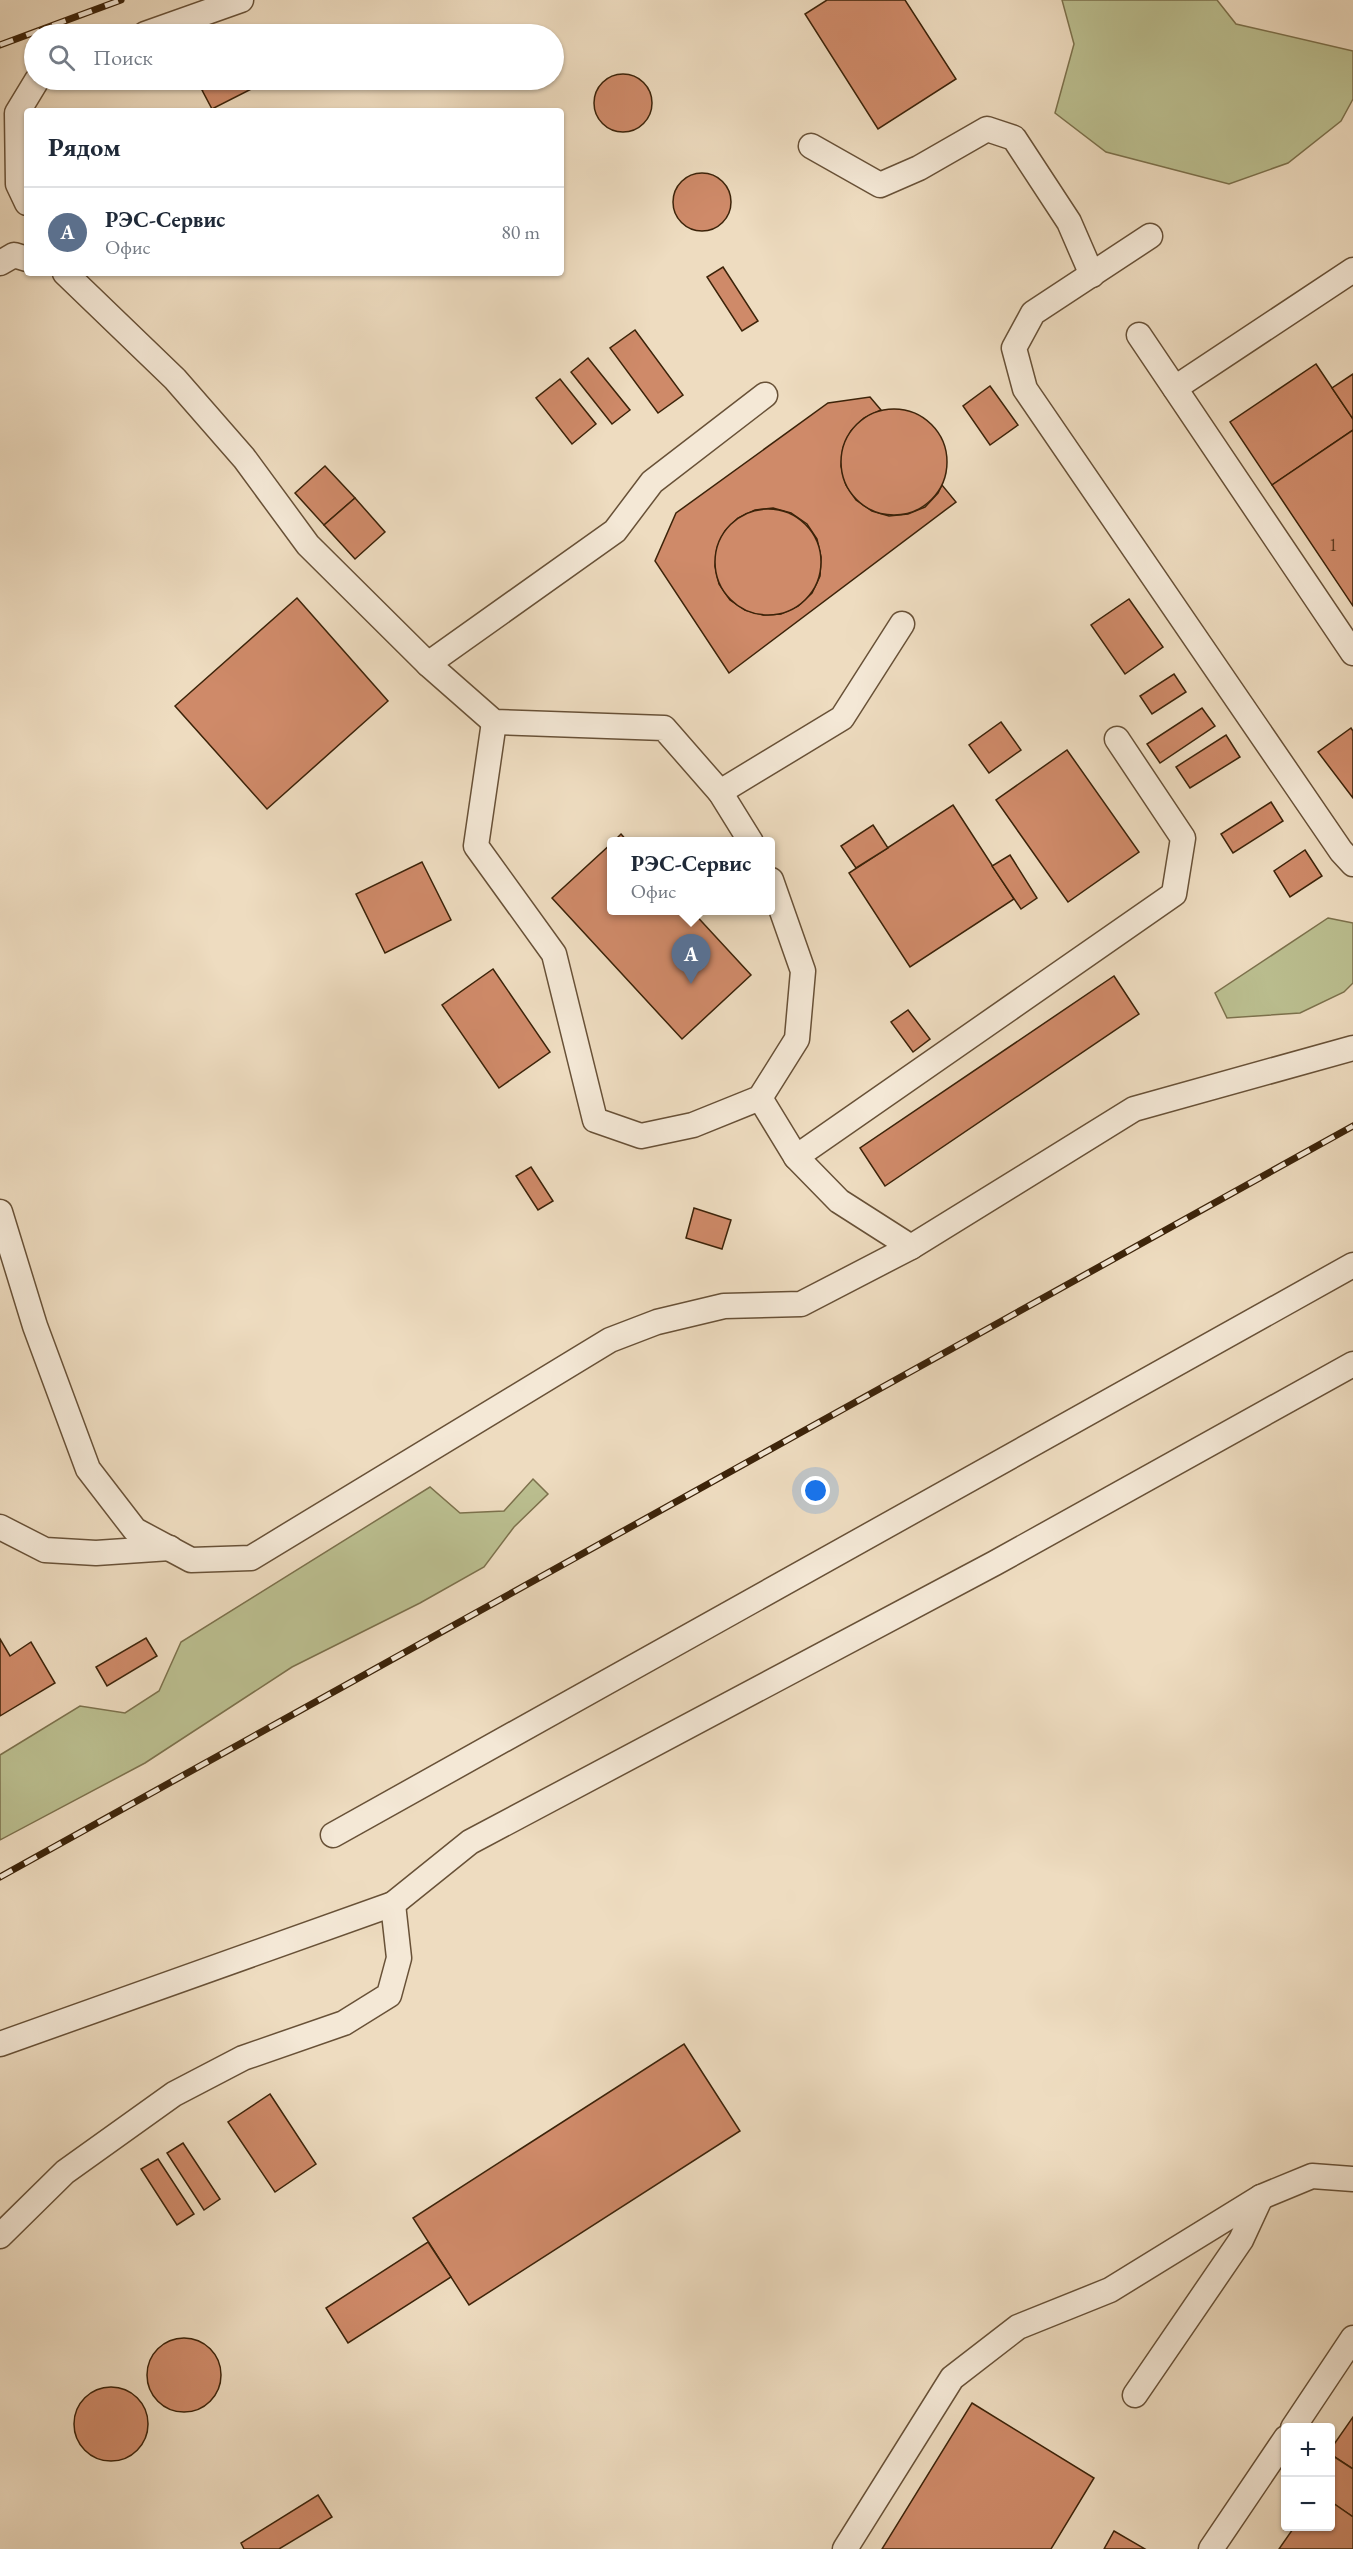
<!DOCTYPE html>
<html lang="ru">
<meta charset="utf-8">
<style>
body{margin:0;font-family:"EB Garamond",serif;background:#f6f6f7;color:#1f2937}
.controls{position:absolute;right:18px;bottom:18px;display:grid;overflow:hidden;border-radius:6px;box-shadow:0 2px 4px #0004}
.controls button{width:54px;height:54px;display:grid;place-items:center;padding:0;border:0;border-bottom:2px solid #e0e1e3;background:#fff;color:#1f2937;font:30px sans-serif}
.you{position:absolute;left:816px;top:1491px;width:21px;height:21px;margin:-15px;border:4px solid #fff;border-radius:50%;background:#1a73e8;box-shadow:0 0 0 9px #1a73e833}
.badge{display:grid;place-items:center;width:39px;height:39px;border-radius:50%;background:#8f2418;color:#fff;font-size:20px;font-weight:700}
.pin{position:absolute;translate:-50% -50px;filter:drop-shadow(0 2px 3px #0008)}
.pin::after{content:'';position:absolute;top:32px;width:21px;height:18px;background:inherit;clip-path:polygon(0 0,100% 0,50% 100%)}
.popup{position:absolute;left:607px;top:837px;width:168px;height:78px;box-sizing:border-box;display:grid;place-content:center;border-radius:6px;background:#fff;filter:drop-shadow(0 2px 4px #0005);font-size:20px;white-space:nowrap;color:#747a83}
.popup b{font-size:22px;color:#1f2937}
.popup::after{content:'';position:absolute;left:50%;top:100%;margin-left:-12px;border:12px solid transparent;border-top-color:#fff}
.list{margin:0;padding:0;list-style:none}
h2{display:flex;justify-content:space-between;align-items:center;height:78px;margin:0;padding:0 24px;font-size:26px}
h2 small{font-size:20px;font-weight:400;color:#747a83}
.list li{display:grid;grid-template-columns:39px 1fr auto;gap:18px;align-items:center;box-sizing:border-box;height:90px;padding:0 24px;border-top:2px solid #e0e1e3}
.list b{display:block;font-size:22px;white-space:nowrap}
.list p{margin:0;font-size:20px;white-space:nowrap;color:#747a83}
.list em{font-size:20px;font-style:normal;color:#747a83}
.icon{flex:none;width:33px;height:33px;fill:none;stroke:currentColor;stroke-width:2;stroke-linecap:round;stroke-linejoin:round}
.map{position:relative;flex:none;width:1353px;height:2549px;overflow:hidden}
.search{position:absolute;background:#fff;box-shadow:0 2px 4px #0004;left:24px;top:24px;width:540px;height:66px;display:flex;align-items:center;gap:15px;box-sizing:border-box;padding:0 21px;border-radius:33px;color:#747a83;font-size:22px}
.panel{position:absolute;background:#fff;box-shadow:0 2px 4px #0004;left:24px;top:108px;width:540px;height:168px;border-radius:6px}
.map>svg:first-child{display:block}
</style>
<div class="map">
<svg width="1353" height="2549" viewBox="0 0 1353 2549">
<rect width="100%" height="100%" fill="#eedcc0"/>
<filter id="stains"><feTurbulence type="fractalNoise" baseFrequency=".00333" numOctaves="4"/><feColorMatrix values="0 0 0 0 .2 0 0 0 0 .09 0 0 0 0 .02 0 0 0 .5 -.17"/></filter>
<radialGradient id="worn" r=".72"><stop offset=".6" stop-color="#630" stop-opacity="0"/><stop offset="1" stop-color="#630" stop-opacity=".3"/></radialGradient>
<!-- green -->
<g fill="#bbbf90" stroke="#7c714c" stroke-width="1.5">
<polygon points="1062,0 1217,0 1236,24 1353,51 1353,99 1341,121 1288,163 1229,184 1106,152 1055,113 1074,44"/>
<polygon points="1328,918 1353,923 1353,983 1344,992 1300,1013 1227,1018 1215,993"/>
<polygon points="533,1479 548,1494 514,1527 484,1567 420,1603 292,1667 145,1763 0,1840 0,1755 80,1706 125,1713 159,1691 181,1642 430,1487 460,1513 504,1511"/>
</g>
<!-- building -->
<g fill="#cf8a69" stroke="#3c2309" stroke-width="1.5" fill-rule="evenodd">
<polygon points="827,0 905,0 956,79 878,129 805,14"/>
<circle cx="623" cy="103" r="29"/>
<polygon points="224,80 258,80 261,84 212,109 202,90"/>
<circle cx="702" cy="202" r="29"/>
<polygon points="723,267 758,321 742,331 707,277"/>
<polygon points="635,330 683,395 658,413 610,348"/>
<polygon points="588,358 630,410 612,424 571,372"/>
<polygon points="1316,364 1353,419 1353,430 1272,485 1230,422"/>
<polygon points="1353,374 1353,419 1332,388"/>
<polygon points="560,379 596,424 572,444 536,398"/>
<polygon points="990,386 1018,425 990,445 963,406"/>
<path d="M870,397l11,13 -17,8 -13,13 -8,17 -2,18 5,19 10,15 16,11 17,5 19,-2 17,-7 13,-14 4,-8 14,17 -227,171 -74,-112 21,-48 152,-110zM773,508l18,5 16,11 10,15 4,18 -1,19 -8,17 -14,13 -17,8 -18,1 -18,-5 -15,-10 -11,-16 -4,-18 2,-18 8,-17 13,-13 17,-8z"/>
<circle cx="894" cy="462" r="53"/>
<polygon points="1353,430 1353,606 1272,485"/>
<polygon points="325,466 355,498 324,525 295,493"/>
<polygon points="355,498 385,532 355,559 324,525"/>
<circle cx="768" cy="562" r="53"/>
<polygon points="297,598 388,701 267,809 175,706"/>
<polygon points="1129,599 1163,647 1125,674 1091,625"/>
<polygon points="1174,674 1186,692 1152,714 1140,696"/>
<polygon points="1202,708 1215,726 1160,763 1147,744"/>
<polygon points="1001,722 1021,750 989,773 969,745"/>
<polygon points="1351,728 1353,731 1353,798 1318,752"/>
<polygon points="1226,735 1240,757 1190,788 1176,767"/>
<polygon points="1067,750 1139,852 1068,902 996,800"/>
<polygon points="1271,802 1283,821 1233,853 1221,834"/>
<polygon points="953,805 1014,899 910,967 849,873"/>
<polygon points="873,825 888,848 856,868 841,846"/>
<polygon points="621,834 628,842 613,842"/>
<polygon points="612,843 612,910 691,910 751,975 682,1039 552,898"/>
<polygon points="1305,850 1322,876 1290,897 1274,871"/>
<polygon points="1010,855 1037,898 1021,909 992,866"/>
<polygon points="422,862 451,920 385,953 356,894"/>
<polygon points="493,969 550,1052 499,1088 442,1005"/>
<polygon points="1114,976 1139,1014 885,1186 860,1148"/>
<polygon points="908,1010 930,1039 913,1052 891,1022"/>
<polygon points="531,1167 553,1201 538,1210 516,1176"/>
<polygon points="694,1208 731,1220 722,1249 686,1238"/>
<polygon points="146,1638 157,1656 107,1686 96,1667"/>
<polygon points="0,1639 10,1656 31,1642 55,1683 0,1716"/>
<polygon points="684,2044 740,2131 469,2305 413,2218"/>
<polygon points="270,2094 316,2164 275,2192 228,2122"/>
<polygon points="183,2143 220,2199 204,2210 167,2153"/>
<polygon points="158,2159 194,2214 177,2225 141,2169"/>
<polygon points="428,2242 451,2277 348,2343 326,2308"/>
<circle cx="184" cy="2375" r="37"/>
<circle cx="111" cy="2424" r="37"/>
<polygon points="972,2403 1094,2478 1051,2549 882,2549"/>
<polygon points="1353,2417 1353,2469 1330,2454 1330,2450"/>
<polygon points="1330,2454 1353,2469 1353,2517 1330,2501"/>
<polygon points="318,2495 332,2517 279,2549 244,2549 241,2543"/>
<polygon points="1330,2501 1353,2517 1353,2549 1279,2549 1295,2526 1330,2526"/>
<polygon points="1114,2531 1145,2549 1104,2549"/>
</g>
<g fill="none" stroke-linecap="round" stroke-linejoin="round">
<!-- service casing -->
<g stroke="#685137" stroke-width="27">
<g id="service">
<polyline points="145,34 241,0"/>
<polyline points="811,146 880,185 919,168 987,129 1014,138 1069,222 1092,275"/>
<polyline points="27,203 18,184 17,113 37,80"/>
<polyline points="1150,236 1033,313 1014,348 1025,389 1341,851 1353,864"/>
<polyline points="0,263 14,255 27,259"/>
<polyline points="65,273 175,379 244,458 308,545 428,664 494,722 664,728 720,792 751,842"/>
<polyline points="1139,335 1353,653"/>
<polyline points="1175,388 1353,270"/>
<polyline points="428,664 615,531 652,482 765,395"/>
<polyline points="494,722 476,846 554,954 595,1120 641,1136 693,1125 760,1098 797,1039 803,971 771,880"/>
<polyline points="720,792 842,718 902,624"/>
<polyline points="760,1098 796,1157 839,1201 911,1247"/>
<polyline points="796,1157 1174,894 1183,838 1117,739"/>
<polyline points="0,1212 35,1326 88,1469 135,1530 191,1560 251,1558 610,1340 657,1322 724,1306 801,1304 911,1247 1134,1109 1353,1048"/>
<polyline points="0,1527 45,1550 96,1553 170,1548"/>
<polyline points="333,1835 1353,1265"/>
<polyline points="0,2044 393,1904 470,1842 995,1563 1353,1364"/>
<polyline points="0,2236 65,2172 174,2094 243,2058 344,2023 389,1995 399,1958 393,1904"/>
<polyline points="1135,2395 1241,2240 1261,2197"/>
<polyline points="1293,2428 1353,2338"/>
<polyline points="845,2549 952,2378 1018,2327 1110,2290 1261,2197 1312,2176 1353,2179"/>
<polyline points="1211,2549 1286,2438"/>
</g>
</g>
<!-- service -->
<use href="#service" stroke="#f4e8d6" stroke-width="24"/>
<!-- rail casing -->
<g stroke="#3c2309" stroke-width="7">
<g id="rail">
<polyline points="0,45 121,0"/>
<polyline points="0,1877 1353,1126"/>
</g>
</g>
<!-- rail -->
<use href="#rail" stroke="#f4e8d6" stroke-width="4.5" stroke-dasharray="14" stroke-linecap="butt"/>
</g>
<g text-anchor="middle" stroke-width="5" stroke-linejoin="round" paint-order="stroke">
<!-- number labels -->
<g font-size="18" fill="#613d21">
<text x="1333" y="551">1</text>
</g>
</g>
<rect width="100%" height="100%" filter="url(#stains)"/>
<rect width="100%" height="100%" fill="url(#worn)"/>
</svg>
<div class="controls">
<button>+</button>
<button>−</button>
</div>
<div class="you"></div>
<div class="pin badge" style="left:691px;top:984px;background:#5c6f8a">A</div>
<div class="popup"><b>РЭС-Сервис</b>Офис</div>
<div class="search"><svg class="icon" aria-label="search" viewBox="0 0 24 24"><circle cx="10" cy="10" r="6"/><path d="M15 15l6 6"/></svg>Поиск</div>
<section class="panel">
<h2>Рядом<small></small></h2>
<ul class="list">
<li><span class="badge" style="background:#5c6f8a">A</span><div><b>РЭС-Сервис</b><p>Офис</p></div><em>80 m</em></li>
</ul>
</section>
</div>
